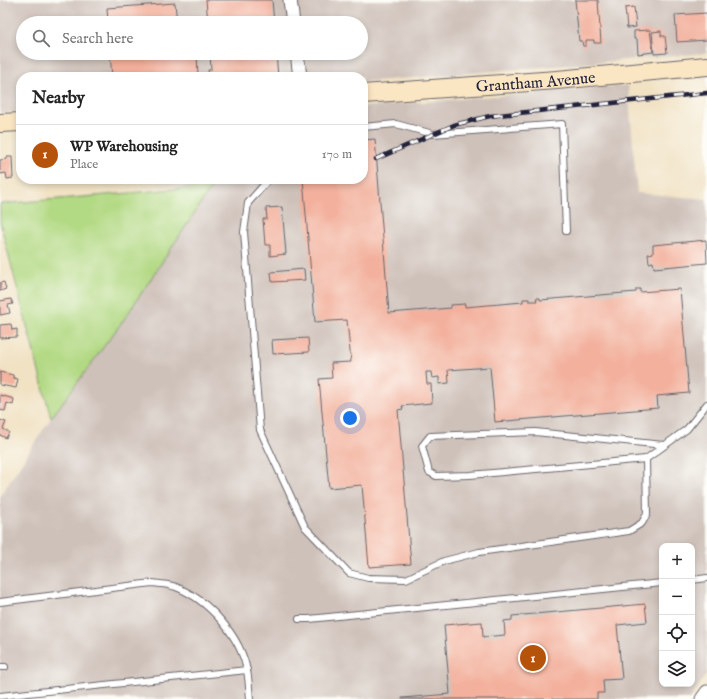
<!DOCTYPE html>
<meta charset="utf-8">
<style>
body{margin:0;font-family:"IM FELL English",serif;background:#f6f6f6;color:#222}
.controls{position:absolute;right:12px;bottom:12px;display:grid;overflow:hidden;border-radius:8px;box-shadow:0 2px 6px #0003}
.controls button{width:36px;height:36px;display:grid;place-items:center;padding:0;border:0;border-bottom:1px solid #e0e0e0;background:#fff;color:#222;font:20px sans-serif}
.you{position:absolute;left:350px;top:418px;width:14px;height:14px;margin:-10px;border:3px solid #fff;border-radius:50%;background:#1a73e8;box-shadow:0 0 0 6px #1a73e833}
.badge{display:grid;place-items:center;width:26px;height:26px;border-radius:50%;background:#b45309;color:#fff;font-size:13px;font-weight:700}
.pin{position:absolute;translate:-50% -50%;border:2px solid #fff;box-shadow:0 1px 4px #0006}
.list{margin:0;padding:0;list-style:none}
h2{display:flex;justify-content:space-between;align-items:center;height:52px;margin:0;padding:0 16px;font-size:17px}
h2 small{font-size:13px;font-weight:400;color:#767676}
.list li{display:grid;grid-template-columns:26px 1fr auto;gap:12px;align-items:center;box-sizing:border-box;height:60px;padding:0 16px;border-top:1px solid #e0e0e0}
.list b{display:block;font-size:15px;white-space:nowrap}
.list p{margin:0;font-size:13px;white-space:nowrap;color:#767676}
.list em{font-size:13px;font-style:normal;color:#767676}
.icon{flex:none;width:22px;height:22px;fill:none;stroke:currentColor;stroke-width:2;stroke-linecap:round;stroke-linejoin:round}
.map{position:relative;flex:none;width:707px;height:699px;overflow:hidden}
.search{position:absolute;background:#fff;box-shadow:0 2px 6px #0003;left:16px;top:16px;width:352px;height:44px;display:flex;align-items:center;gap:10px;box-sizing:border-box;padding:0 14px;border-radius:22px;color:#767676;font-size:15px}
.panel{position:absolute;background:#fff;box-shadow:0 2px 6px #0003;left:16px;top:72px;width:352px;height:112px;border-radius:16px}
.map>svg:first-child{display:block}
</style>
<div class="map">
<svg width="707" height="699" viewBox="0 0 707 699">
<rect width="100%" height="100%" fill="#fdfcf7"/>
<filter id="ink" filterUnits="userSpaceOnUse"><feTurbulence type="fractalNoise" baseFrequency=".025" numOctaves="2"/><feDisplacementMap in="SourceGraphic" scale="8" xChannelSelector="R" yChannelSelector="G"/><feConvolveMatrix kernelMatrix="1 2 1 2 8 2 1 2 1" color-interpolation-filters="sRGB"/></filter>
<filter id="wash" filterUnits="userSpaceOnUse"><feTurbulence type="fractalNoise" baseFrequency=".012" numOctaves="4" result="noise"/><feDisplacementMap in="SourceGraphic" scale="16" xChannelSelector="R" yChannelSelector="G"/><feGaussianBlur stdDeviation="0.9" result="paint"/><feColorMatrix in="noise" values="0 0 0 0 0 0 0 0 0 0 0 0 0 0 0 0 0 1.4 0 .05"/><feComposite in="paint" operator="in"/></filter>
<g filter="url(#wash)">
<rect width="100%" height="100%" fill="#f1e2c4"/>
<!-- industrial -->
<g fill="#cec1b9" fill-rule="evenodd">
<path d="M0,0h707v53l-344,29v-5h-342v35l-21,1zM23,23h338v30h-338z"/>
<path d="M628,85l9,108 70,6v474l-17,26h-690v-203l51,-78 74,-100 92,-139h146v-72zM662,546h30v138h-30z"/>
</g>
<!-- green -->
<polygon fill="#b2d983" stroke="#6a7e5f" points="193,179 217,179 125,318 51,418 0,222 0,204 188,188"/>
<g id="blocks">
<!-- building -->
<g fill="#f3b09c">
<polygon points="206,0 272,0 274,23 208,23"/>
<polygon points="575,0 598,0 601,43 594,43 594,40 586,40 586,46 583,46 582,41 579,41"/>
<polygon points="175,3 177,23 108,23 107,8"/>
<polygon points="634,7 636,27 627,28 625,8"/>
<polygon points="707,13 707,40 677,42 675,15"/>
<polygon points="650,30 653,52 638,54 637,39 634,39 634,31"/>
<polygon points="661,31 661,36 665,36 667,53 654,54 652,32"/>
<polygon points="110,53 197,53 198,77 112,77"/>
<polygon points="210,53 276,53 278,77 209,77 208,70 211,70"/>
<polygon points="375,139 389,313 451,308 451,305 465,304 465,307 523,302 523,299 529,299 529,301 537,301 536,298 540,298 540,300 636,292 636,289 640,289 640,292 680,289 689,393 657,396 658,408 495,422 490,367 448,370 449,383 439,384 439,377 432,378 431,372 426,372 427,384 431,384 432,403 402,406 403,409 398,410 411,564 369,567 362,485 329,488 319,379 332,378 331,363 351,362 347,320 315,322 303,179 363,179 363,140"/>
<polygon points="7,157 12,157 13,178 7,179 6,173 0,174 0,160 7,159"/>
<polygon points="282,207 286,254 270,256 270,245 265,245 263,219 267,219 266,208"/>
<polygon points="706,240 707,263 654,268 653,262 649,263 648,254 653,253 653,245"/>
<polygon points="304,269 305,280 272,282 271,272"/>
<polygon points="4,282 6,289 0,291 0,283"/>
<polygon points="11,299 13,304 8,305 10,313 0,315 0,301"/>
<polygon points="11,324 12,330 17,329 17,337 0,338 0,325"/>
<polygon points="308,338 309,352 273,354 272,340"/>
<polygon points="0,372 13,375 13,378 18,379 16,388 0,385"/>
<polygon points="0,395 14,399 13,405 7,403 5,411 0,410"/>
<polygon points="0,420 6,422 3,429 9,432 6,438 0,435"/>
<polygon points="645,604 647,622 617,625 622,679 603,680 604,693 597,693 597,699 402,699 402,698 450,694 444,625 482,622 483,637 505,635 504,621 512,620 512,616"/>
</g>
</g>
</g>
<g filter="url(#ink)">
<use href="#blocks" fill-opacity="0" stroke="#6a656b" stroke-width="1"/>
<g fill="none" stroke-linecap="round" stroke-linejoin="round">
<!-- lane casing -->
<g stroke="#6a656b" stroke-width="8">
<g id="lane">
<polyline points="363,127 396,124 433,134 562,124 566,231"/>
<polyline points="269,179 248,203 244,232 260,430 305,527 349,573 368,578 406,579 444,561 479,552 629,531 642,523 647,514 646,459 687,429 707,404"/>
<polyline points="646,459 470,475 436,476 429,472 422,446 430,436 535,432 664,445"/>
<polyline points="692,580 707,578"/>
<path d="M0,602l152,-19c7,1 17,1 24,4 33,13 65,50 71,84 2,9 2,19 3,28"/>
<polyline points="299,619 309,619 662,583"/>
<polyline points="0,667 5,667"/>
<polyline points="0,696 247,670"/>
</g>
</g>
<!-- street casing -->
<g stroke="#6a656b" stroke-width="15">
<g id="street">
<polyline points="290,0 293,23"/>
<polyline points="297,53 300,77"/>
<polyline points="702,699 707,692"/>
</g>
</g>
<!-- secondary casing -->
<g stroke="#6a656b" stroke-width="20">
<g id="secondary">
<path id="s1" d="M363,94l194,-14 150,-14"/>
<polyline points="0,123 21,122"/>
</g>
</g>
<!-- lane -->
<use href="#lane" stroke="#fff" stroke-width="6"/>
<!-- street -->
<use href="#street" stroke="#fff" stroke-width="13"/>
<!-- secondary -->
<use href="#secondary" stroke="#fbe6c4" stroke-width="18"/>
<!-- rail casing -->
<g stroke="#22223b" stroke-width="4.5">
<polyline id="rail" points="376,159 454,125 490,116 707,93"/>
</g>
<!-- rail -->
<use href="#rail" stroke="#fdfcf7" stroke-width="3" stroke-dasharray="9" stroke-linecap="butt"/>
</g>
</g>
<g text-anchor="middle" stroke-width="3" stroke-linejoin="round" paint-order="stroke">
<!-- street labels -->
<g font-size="16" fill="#22223b" stroke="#fdfcf7">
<text dy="6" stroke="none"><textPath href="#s1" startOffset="173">Grantham Avenue</textPath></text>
</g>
</g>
</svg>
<div class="controls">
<button>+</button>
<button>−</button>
<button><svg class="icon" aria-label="locate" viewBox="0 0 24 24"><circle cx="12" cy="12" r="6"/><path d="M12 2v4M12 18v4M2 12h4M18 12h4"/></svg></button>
<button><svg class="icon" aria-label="layers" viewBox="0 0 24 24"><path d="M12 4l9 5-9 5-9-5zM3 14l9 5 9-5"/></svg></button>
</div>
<div class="you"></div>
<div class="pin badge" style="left:533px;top:658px">1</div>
<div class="search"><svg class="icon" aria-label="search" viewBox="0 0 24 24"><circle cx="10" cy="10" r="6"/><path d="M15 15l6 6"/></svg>Search here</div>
<section class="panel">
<h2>Nearby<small></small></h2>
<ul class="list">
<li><span class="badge">1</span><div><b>WP Warehousing</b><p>Place</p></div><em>170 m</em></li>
</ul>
</section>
</div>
